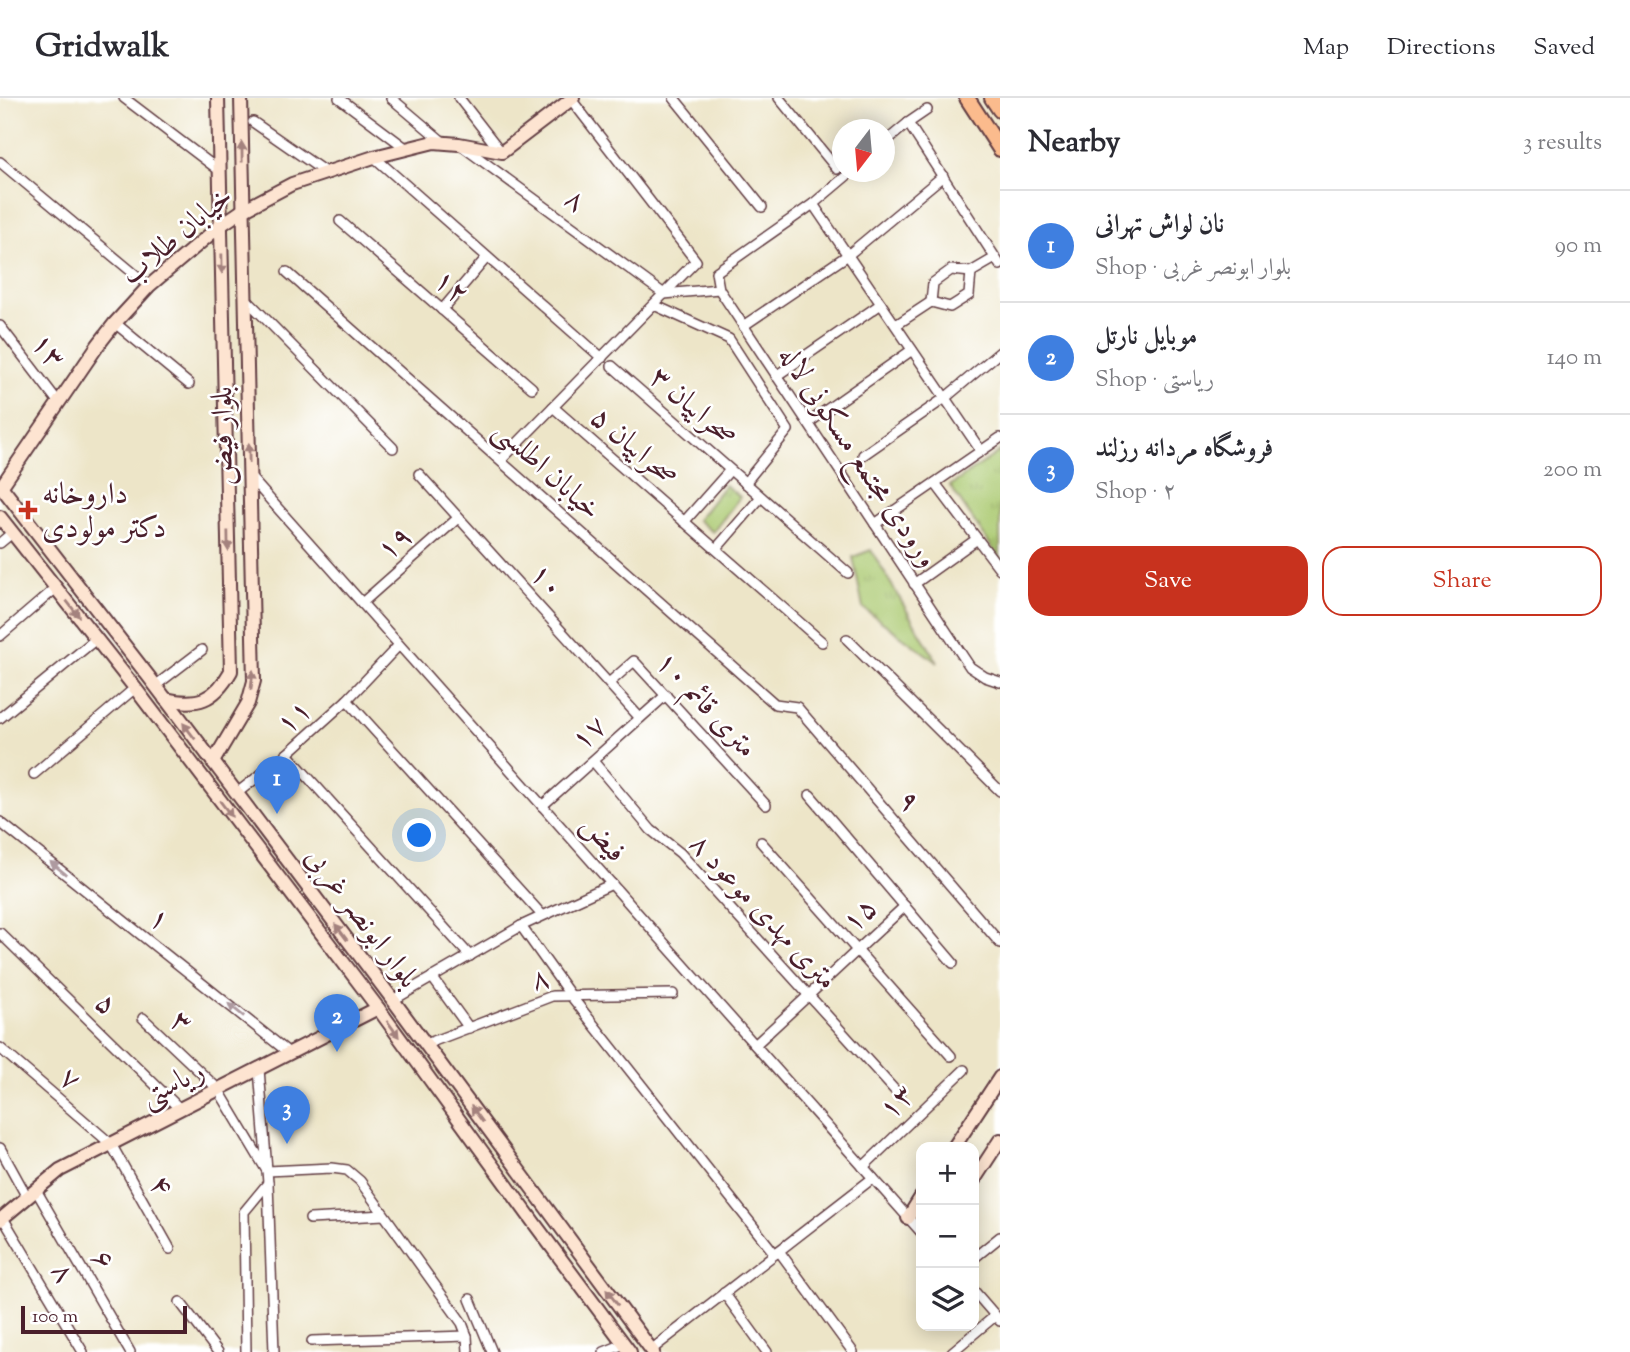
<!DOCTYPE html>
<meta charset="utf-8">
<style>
body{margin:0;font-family:"Sorts Mill Goudy",Amiri,serif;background:#f2f2f3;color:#2b2b33}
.controls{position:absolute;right:21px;bottom:21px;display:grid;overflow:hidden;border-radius:14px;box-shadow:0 4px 18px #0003}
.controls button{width:63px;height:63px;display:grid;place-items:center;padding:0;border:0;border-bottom:2px solid #e1e1e2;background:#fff;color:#2b2b33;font:35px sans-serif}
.compass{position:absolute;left:832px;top:21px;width:63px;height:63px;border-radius:50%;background:#fff;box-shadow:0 4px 18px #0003;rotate:196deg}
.scale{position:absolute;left:21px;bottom:18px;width:166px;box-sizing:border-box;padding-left:7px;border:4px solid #4a1f2b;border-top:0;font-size:19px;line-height:24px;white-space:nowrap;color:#4a1f2b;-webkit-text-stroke:5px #fff;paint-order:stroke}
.you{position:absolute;left:420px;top:738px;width:24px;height:24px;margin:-18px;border:5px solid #fff;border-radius:50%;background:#1a73e8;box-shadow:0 0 0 10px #1a73e833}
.badge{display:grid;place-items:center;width:46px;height:46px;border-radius:50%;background:#c8321e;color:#fff;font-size:23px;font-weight:700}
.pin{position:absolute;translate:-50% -58px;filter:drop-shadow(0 2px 4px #0008)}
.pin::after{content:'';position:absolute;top:37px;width:24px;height:21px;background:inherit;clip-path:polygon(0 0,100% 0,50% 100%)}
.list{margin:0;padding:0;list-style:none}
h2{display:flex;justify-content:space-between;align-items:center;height:91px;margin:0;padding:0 28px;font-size:30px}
h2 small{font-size:23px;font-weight:400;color:#7c7c81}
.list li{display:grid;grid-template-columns:46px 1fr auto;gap:21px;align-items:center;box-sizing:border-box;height:112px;padding:0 28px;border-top:2px solid #e1e1e2}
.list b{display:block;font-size:26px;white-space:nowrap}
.list p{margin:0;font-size:23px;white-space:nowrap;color:#7c7c81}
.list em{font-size:23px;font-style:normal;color:#7c7c81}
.actions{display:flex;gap:14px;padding:21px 28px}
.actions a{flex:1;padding:16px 0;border:2px solid #c8321e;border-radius:21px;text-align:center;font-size:24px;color:#c8321e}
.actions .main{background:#c8321e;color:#fff}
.icon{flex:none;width:38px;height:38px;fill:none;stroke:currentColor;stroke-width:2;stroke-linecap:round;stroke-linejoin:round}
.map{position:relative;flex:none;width:1000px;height:1254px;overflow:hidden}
header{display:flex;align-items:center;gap:42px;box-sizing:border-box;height:98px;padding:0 35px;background:#fff;border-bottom:2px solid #e1e1e2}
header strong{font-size:33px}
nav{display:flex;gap:38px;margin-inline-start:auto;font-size:24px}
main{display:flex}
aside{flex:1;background:#fff}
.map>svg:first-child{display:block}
</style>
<header>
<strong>Gridwalk</strong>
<nav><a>Map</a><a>Directions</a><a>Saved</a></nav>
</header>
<main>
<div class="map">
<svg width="1000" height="1254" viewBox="0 0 1000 1254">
<defs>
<pattern id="grass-tufts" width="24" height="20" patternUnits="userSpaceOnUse" patternTransform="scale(1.75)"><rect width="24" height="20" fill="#acca72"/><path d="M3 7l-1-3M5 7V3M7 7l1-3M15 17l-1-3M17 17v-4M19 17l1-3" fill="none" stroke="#96ad63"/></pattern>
</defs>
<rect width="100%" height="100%" fill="#fff"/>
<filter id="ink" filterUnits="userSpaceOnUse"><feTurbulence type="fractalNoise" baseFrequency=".0143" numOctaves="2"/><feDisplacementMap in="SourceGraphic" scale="14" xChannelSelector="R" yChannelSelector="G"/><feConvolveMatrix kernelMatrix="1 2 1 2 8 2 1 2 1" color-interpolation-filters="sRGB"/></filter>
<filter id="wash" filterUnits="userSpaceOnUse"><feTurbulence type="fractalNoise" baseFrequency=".00686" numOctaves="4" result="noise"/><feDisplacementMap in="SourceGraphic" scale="28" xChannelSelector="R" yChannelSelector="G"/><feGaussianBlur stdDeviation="1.57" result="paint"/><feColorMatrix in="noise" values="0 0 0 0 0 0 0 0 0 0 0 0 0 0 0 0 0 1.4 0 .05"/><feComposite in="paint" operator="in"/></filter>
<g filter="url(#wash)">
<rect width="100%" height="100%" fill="#ede5c8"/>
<!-- grass -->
<g fill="url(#grass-tufts)" stroke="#7b744e" stroke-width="2">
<polygon points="1000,353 1000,461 950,388"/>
<polygon points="725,387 740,399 713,434 697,422"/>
<polygon points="871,452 938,565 863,510 853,459"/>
</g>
</g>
<g filter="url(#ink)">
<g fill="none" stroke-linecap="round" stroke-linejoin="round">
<!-- street casing -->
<g stroke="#623d43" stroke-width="12">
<g id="street">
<polyline points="124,0 220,73"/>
<polyline points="339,0 407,51"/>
<polyline points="391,0 443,44"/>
<polyline points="459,0 501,54"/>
<polyline points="674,0 762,109"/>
<polyline points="779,0 837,71"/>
<polyline points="253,24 325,74"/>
<polyline points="908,25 1000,167"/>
<polyline points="884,45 908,25 927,12"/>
<polyline points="462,48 664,196 719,191 970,569 985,579 1000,584"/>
<polyline points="374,59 602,260"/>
<polyline points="0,64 149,188"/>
<polyline points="813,106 981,353"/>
<polyline points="340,123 532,290"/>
<polyline points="287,174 775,606 797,609 1000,845"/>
<polyline points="719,191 716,174 813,106 851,74"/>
<polyline points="245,200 393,350"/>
<polyline points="931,204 933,185 951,172 971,174 995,160"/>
<polyline points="654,207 729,241 788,332 745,385"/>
<polyline points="442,212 487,159"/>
<polyline points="115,225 189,286"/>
<polyline points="896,227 931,204 950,209 969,197 971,174"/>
<polyline points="0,228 59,305"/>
<polyline points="743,228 848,157 943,78"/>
<polyline points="612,268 848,475"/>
<polyline points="776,278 881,206"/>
<polyline points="553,309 822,544"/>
<polyline points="808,325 912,252"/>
<polyline points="863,357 945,300 1000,254"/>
<polyline points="501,362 696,163 570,0"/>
<polyline points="419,376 640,620"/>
<polyline points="250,379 921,1134"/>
<polyline points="935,385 1000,471"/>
<polyline points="684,424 730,372"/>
<polyline points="875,426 1000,340"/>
<polyline points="0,445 12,435"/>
<polyline points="716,451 761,399"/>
<polyline points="914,486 977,441"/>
<polyline points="362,505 458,420"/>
<polyline points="0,538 56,490"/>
<polyline points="847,541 1000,693"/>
<polyline points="609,585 634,563 766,707"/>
<polyline points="155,588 202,552"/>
<polyline points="347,602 542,817"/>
<polyline points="0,620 96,541"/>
<polyline points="287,656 470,858"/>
<polyline points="593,663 651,732 680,755 900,998"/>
<polyline points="34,676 135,590"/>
<polyline points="237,695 287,656 347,602 399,547"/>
<polyline points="810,697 953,865"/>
<polyline points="542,708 666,597"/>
<polyline points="0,724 289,955"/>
<polyline points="761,744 951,958"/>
<polyline points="521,828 571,898 775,1156"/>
<polyline points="0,835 180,1011"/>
<polyline points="432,879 469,930"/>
<polyline points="393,902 521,828 612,786"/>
<polyline points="143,920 218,991 267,1073 332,1070 347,1072 360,1083 462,1225 467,1238 468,1254"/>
<polyline points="426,946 552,898 673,896"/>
<polyline points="755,947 905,808"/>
<polyline points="0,950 111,1046 170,1151"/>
<polyline points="259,971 268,1085 274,1254"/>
<polyline points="0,1050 27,1099"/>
<polyline points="863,1069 964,972"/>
<polyline points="36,1092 130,1254"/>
<polyline points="3,1120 83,1254"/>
<polyline points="310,1121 384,1117"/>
<polyline points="779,1153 853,1254"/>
<polyline points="974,1160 1000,1139"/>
<polyline points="974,1193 1000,1223"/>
<polyline points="724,1195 767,1254"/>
<polyline points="470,1201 492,1254"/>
<polyline points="180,1204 218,1254"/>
<polyline points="312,1243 467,1238"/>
<polyline points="651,1252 873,1080"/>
<polyline points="246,1254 244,1114 268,1085"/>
<polyline points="604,1254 624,1246"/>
<polyline points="952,1254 995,1218"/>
</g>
</g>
<!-- secondary casing -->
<g stroke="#623d43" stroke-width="16">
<g id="secondary">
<polyline points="0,387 149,579 393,902 653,1254"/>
<polyline points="1,389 98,247 115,225 149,188 221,127 243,112 292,86 374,59 434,44 459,46 502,54 573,0"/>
<polyline points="0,419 135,590 378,910 537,1129 630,1254"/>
<path d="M165,601c33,7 49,2 66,-28l-13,-573"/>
<polyline points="213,664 248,605 254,583 241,0"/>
<polyline points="954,1049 1000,979"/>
<polyline points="974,1082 1000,1042"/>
<polyline points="908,1120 921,1099"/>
<polyline points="0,1122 60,1072 378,910"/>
</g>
</g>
<!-- primary casing -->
<g stroke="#623d43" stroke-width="18">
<g id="primary">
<polyline points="967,0 1000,51"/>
<polyline points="992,0 1000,12"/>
</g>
</g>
<!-- street -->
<use href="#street" stroke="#fff" stroke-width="9"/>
<!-- secondary -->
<use href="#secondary" stroke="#fde4d1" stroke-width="12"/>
<!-- primary -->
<use href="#primary" stroke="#fbbb8d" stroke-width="14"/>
</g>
<!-- one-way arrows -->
<defs><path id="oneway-solid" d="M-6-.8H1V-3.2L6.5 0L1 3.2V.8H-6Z" transform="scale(1.75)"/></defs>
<g fill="#a4827e">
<use href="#oneway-solid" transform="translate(242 54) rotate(-91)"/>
<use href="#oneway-solid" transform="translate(222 166) rotate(89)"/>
<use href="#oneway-solid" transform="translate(249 355) rotate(-91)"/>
<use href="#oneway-solid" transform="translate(228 443) rotate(89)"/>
<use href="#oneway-solid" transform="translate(73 511) rotate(52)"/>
<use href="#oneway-solid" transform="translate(252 582) rotate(-84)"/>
<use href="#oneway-solid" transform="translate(189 633) rotate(-127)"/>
<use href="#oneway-solid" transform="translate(226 711) rotate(53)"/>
<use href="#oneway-solid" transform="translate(341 834) rotate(-127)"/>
<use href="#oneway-solid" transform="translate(393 931) rotate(54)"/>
<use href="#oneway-solid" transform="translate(477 1016) rotate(-126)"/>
<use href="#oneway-solid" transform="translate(612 1199) rotate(-126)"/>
</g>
<g fill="#ae9aa0">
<use href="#oneway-solid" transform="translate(58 770) rotate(-141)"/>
<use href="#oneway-solid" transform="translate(236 912) rotate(-141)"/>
</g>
</g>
<!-- markers -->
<path fill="#c8321e" stroke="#fff" stroke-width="2.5" d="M24.5 401.5h7v7h7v7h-7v7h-7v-7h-7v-7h7z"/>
<g text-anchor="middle" stroke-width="5" stroke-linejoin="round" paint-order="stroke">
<!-- street labels -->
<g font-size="30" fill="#4a1f2b" stroke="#fff">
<text transform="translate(576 101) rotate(36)" y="10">۸</text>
<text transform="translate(176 137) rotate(-40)" y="10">خیابان طلاب</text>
<text transform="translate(452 188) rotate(41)" y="10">۱۲</text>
<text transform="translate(49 252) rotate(53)" y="10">۱۳</text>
<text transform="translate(694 308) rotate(41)" y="10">صحراییان ۳</text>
<text transform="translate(222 338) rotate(-91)" y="10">بلوار فیض</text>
<text transform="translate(635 348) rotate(41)" y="10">۵ صحراییان</text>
<text transform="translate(859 358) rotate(56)" y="10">ورودی مجتمع مسکونی لاله</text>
<text transform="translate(548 371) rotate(42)" y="10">خيابان اطلسى</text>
<text transform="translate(394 444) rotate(-41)" y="10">۱۹</text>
<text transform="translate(548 482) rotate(48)" y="10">۱۰</text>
<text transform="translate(707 606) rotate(47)" y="10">۱۰ متری قائم</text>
<text transform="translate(293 618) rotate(-42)" y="10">۱۱</text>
<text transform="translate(588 634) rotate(-42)" y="10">۱۷</text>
<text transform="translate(910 702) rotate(49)" y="10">۹</text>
<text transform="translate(604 740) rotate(48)" y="10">فیض</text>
<text transform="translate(764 813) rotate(47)" y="10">۸ متری مهدی موعود</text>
<text transform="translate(859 816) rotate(-43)" y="10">۱۵</text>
<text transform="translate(363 819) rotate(53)" y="10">بلوار ابونصر غربی</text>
<text transform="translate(160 820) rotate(39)" y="10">۱</text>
<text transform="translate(540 880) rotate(-14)" y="10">۸</text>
<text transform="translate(107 905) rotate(44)" y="10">۵</text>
<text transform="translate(182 923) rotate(44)" y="10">۳</text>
<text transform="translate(71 980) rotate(41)" y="10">۷</text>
<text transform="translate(172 985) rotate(-27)" y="10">ریاستی</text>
<text transform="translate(896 1003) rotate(-44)" y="10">۱۳</text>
<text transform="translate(162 1087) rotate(61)" y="10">۴</text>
<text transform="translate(104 1161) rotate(60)" y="10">۶</text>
<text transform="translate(64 1174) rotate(59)" y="10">۸</text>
</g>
<!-- poi labels -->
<g font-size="30" fill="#4a1f2b" stroke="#fff" text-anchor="start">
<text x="42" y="405">داروخانه<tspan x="42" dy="34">دکتر مولودی</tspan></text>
</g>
</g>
</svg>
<div class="controls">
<button>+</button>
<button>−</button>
<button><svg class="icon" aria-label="layers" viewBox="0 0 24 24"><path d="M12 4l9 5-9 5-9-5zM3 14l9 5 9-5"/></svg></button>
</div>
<svg class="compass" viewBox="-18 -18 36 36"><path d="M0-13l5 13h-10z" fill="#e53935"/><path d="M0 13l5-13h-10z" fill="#7c7c81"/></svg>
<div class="scale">100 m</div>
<div class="you"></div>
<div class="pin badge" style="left:277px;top:716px;background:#3f7fe0">1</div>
<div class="pin badge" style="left:337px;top:954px;background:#3f7fe0">2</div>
<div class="pin badge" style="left:287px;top:1046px;background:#3f7fe0">3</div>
</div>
<aside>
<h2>Nearby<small>3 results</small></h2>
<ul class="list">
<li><span class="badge" style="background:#3f7fe0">1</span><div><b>نان لواش تهرانی</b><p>Shop · بلوار ابونصر غربی</p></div><em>90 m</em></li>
<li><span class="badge" style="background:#3f7fe0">2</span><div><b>موبایل نارتل</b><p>Shop · ریاستی</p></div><em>140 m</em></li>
<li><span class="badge" style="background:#3f7fe0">3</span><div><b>فروشگاه مردانه رزلند</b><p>Shop · ۲</p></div><em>200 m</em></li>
</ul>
<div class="actions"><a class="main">Save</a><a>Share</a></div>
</aside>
</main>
